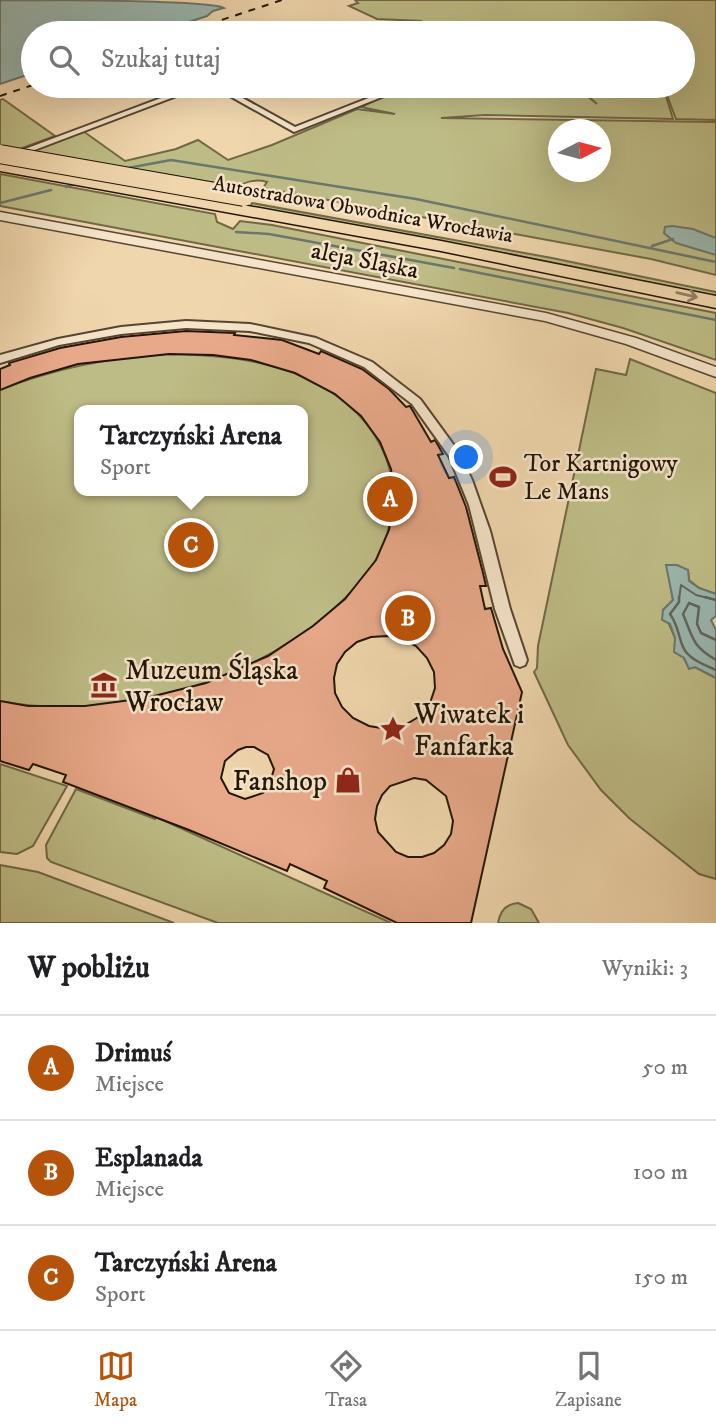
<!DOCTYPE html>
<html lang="pl">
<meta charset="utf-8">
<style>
body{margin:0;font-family:"IM FELL DW Pica",serif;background:#f2f2f2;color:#202124}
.compass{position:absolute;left:548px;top:119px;width:63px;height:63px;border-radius:50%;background:#fff;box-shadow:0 7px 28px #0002;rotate:84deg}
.you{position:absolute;left:467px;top:458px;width:24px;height:24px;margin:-18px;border:5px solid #fff;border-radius:50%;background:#1a73e8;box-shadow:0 0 0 10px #1a73e833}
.badge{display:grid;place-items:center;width:46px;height:46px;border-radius:50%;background:#b45309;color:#fff;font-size:23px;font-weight:700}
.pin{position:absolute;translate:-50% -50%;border:4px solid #fff;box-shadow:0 2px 7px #0006}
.popup{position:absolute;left:74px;top:405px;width:234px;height:91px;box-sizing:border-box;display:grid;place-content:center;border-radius:14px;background:#fff;filter:drop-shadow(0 2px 5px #0005);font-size:23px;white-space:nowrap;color:#757577}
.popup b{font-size:26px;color:#202124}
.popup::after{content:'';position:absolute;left:50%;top:100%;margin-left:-14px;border:14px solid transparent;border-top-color:#fff}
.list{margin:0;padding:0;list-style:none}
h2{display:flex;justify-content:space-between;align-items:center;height:91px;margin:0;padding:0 28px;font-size:30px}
h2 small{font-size:23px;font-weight:400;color:#757577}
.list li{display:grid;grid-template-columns:46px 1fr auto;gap:21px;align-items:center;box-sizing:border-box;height:105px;padding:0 28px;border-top:2px solid #e0e0e0}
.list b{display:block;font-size:26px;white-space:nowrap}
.list p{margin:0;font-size:23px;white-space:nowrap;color:#757577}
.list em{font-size:23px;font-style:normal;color:#757577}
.icon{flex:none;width:38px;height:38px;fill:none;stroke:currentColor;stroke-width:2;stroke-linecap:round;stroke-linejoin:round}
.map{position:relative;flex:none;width:716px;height:923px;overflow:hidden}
.search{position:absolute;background:#fff;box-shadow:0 7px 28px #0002;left:21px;right:21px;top:21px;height:77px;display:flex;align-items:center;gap:18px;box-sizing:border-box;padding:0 24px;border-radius:38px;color:#757577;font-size:26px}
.sheet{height:406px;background:#fff}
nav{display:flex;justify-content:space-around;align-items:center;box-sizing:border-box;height:98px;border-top:2px solid #e0e0e0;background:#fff;font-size:19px;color:#757577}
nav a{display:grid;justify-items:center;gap:4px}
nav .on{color:#b45309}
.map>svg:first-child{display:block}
</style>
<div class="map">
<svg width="716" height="923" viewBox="0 0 716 923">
<rect width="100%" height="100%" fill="#f0d6ad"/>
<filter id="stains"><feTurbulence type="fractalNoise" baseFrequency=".00286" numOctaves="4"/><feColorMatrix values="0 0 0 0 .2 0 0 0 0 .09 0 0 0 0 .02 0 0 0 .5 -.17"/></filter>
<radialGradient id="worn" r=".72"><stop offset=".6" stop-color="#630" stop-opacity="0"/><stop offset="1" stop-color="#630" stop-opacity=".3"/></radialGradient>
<!-- green -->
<g fill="#bebc86" stroke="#716846" stroke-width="2" fill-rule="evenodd">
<polygon points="355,0 716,0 716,120 676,119 665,90 665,86 683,86 683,33 642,33 639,28 643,26 614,27 636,27 641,33 415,33 416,23 422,21 377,19 349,6 358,3"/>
<path d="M406,86h169l22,18 -20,-18h86l10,33 -188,-4 -44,3 275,4v153l-65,-16 -388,-71 4,-6c-10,-3 -21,-1 -29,5l-208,-36 53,-20 42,30 51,-12 22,-9 30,20 44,-15 85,-36 38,5 -34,-7zM558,130h42v42h-42z"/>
<polygon points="3,99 55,136 0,156 0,100"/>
<polygon points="0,174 215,214 217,222 233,229 240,221 272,225 716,313 716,360 623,328 568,313 0,206"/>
<polygon points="252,203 552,258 716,292 716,296 509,254 250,207"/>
<path d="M169,354c43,1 85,4 125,19 80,31 125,104 83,185 -11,21 -31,40 -49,56 -84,72 -219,108 -328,87v-311c55,-22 110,-33 169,-36zM79,410h224v81h-224z"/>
<polygon points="630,359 716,393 716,594 699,588 689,580 688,570 667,565 673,600 663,610 675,638 675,652 684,658 689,668 695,667 716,678 716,879 699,874 629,818 601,790 568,745 534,672 537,668 538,646 596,369 626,375"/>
<polygon points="0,764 67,786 33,846 17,854 0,852"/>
<polygon points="76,789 155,819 156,817 391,923 218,923 51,862 47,858 46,845"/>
<polygon points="0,865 38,872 174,923 0,923"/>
<path d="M518,903l13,6 8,14h-41c2,-12 8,-19 20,-20z"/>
</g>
<!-- water -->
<g fill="#9bb8b1" stroke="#6b776d" stroke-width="2">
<path d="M0,0c31,0 210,0 224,8l-11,3 -6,5 -52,17h-122v40l-33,11z"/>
<polygon points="672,226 693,229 716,238 716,255 676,243 664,233 665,227"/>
<polygon points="666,565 677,565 688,570 689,581 699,588 716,594 716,616 711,620 716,630 716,678 695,667 689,669 684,658 674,652 675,638 670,624 662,620 663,610 673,600"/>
</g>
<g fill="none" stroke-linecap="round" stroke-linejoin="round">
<!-- shore-far1 -->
<polyline stroke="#60665c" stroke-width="2" points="679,599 681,585 696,595 712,599"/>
<!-- shore -->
<g stroke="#60665c" stroke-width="2.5">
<path d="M679,597v5l-9,12c8,11 8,21 13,33 5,12 22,18 33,23"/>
<polyline points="705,597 716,600"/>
<path d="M716,640l-15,-7 -4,-9 2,-17 -10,-4 -6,11c10,24 9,32 33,46"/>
</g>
<!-- stream -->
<g stroke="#6b776d" stroke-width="2.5">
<polyline points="128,168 171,160 416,199 716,262"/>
<polyline points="66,187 77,183"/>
<polyline points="0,203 51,190"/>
<polyline points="236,232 269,234 454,268"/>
<polyline points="652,246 673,239"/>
<polyline points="460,269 716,320"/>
</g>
</g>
<!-- building -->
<path fill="#e8a98a" stroke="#241506" stroke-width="2" fill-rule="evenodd" d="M186,331l49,2 -1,2 48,5 37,14 2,-3 41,18 27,20 17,18 4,-1 21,36 4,-2 8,14 -5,1 11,23 5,-1 12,30 17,66 3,13h-6l5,23 6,-1 12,41 19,43 -51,231h-74l-73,-35 3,-7 -37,-17 -3,7 -98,-41 -126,-48 3,-7 -33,-11 -4,6 -29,-9v-60l28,5h57l61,-8 60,-15 62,-27 45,-30 32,-27 31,-39 13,-30 5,-34 -3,-27 -11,-27 -19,-26 -26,-22 -40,-21 -44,-13 -38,-5 -44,-1 -91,10 -48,14 -30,12v-21l10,-4 -1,-2 51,-15 61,-11zM387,636l15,3 14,7 11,12 7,14 1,16 -5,15 -10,13 -15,9 -18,4 -18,-3 -16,-8 -11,-11 -7,-14 -1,-15 3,-14 8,-12 12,-10 14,-5zM246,747h8l14,8 6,14 -5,17 -6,7 -18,6 -16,-6 -8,-15 4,-17 13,-11zM414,778l12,2 20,16 7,25 -2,13 -7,11 -10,8 -12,4h-14l-12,-5 -18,-20 -3,-13 2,-13 5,-11 8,-9z"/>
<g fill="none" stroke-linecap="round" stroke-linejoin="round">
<!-- minor casing -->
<g stroke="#574530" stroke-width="4">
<g id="minor">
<polygon points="355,26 357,27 357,29 347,33 338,33"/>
<polygon points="193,86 203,86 16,157 9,155"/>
<polygon points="212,86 221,86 295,127 399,86 407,87 294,132"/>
<polygon points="186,321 250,324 316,338 372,362 420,399 458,451 472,480 490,531 510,609 527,660 525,665 520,667 515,665 495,609 469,505 449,456 412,404 364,367 309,343 250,331 186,328 121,334 59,345 0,363 0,355 58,339 121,327"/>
</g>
</g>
<!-- tertiary casing -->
<g stroke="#574530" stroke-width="3">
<polygon id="tertiary" points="0,212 546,313 636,338 716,367 716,377 626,344 545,321 0,220"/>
</g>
<!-- motorway casing -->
<g stroke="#241506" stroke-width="3">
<polygon id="motorway" points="0,161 441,241 716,296 716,308 441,251 0,171"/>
</g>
<!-- minor -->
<use href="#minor" fill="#f5e4ca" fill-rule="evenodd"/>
<!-- tertiary -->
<use href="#tertiary" fill="#f5e4ca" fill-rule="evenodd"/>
<!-- motorway -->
<use href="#motorway" fill="#f0d6ad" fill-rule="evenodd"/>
<!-- rail -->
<g stroke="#241506" stroke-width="2" stroke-dasharray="7 7" stroke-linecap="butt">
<polyline points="182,33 282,0"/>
<polyline points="0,96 33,85"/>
</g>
<!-- motorway-bridge casing -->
<g stroke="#241506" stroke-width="20" stroke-linecap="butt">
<polyline id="motorway-bridge" points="0,154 244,197"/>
</g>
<!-- motorway-bridge -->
<use href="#motorway-bridge" stroke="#f0d6ad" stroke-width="18"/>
</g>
<!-- one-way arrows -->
<defs><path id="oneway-shaft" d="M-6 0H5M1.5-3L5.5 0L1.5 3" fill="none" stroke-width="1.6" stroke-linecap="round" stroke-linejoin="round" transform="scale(1.75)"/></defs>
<use stroke="#947f62" href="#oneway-shaft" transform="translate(687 295) rotate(13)"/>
<!-- icons -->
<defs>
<g id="stadium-bare" transform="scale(2.1)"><path d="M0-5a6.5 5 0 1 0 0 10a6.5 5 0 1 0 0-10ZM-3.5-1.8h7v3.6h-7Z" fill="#8f2418" stroke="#f5e4ca" stroke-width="2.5" paint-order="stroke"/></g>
<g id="museum-bare" transform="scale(2.1)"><path d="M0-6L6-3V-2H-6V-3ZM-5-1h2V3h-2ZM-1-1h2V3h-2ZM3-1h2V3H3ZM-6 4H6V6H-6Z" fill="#8f2418" stroke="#f5e4ca" stroke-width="2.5" paint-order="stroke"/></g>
<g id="sight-bare" transform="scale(2.1)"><path d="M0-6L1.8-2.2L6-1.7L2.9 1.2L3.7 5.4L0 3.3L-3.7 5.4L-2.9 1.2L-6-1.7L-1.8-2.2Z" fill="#8f2418" stroke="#f5e4ca" stroke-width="2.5" paint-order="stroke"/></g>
<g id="shop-bare" transform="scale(2.1)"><path d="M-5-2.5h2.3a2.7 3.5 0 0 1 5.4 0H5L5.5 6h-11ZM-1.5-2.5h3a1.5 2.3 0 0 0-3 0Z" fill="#8f2418" stroke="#f5e4ca" stroke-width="2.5" paint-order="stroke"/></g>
</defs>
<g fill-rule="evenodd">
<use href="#stadium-bare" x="503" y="477"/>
<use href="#museum-bare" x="104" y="685"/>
<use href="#sight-bare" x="393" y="729"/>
<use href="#shop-bare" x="348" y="780"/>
</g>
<g text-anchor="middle" stroke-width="5" stroke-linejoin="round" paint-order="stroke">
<!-- far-street labels -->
<g font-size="21" fill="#241506" stroke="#f5e4ca">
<text transform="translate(363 209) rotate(10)" y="7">Autostradowa Obwodnica Wrocławia</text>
</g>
<!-- street labels -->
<g font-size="24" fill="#241506" stroke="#f5e4ca">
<text transform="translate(365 260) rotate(11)" y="8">aleja Śląska</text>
</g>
<!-- poi labels -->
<g font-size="24" fill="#241506" stroke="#f5e4ca" text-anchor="start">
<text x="524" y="471">Tor Kartnigowy<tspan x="524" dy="28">Le Mans</tspan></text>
</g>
<!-- near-poi labels -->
<g font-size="28" fill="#241506" stroke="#f5e4ca" text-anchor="start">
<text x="125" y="679">Muzeum Śląska<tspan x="125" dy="32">Wrocław</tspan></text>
<text x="414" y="723">Wiwatek i<tspan x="414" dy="32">Fanfarka</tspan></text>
<text x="327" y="790" text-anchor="end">Fanshop</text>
</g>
</g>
<rect width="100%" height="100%" filter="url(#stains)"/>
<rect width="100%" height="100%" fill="url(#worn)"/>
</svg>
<svg class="compass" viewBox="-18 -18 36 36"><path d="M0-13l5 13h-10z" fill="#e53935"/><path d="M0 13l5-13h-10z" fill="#757577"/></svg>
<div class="you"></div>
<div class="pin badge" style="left:390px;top:499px">A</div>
<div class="pin badge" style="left:408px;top:618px">B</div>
<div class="pin badge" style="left:191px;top:545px">C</div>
<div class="popup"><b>Tarczyński Arena</b>Sport</div>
<div class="search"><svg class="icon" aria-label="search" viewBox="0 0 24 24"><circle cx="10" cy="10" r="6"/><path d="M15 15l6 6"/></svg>Szukaj tutaj</div>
</div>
<section class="sheet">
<h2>W pobliżu<small>Wyniki: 3</small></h2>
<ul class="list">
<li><span class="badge">A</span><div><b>Drimuś</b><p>Miejsce</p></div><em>50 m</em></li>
<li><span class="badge">B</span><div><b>Esplanada</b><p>Miejsce</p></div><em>100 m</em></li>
<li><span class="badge">C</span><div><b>Tarczyński Arena</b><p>Sport</p></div><em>150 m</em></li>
</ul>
</section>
<nav>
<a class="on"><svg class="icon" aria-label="map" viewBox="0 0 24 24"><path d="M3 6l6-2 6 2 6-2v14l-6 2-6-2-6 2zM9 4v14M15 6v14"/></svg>Mapa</a>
<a><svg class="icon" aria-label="directions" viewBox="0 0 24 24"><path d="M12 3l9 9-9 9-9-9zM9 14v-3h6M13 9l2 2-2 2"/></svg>Trasa</a>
<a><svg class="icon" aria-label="saved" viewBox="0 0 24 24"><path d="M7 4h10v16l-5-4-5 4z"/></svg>Zapisane</a>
</nav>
